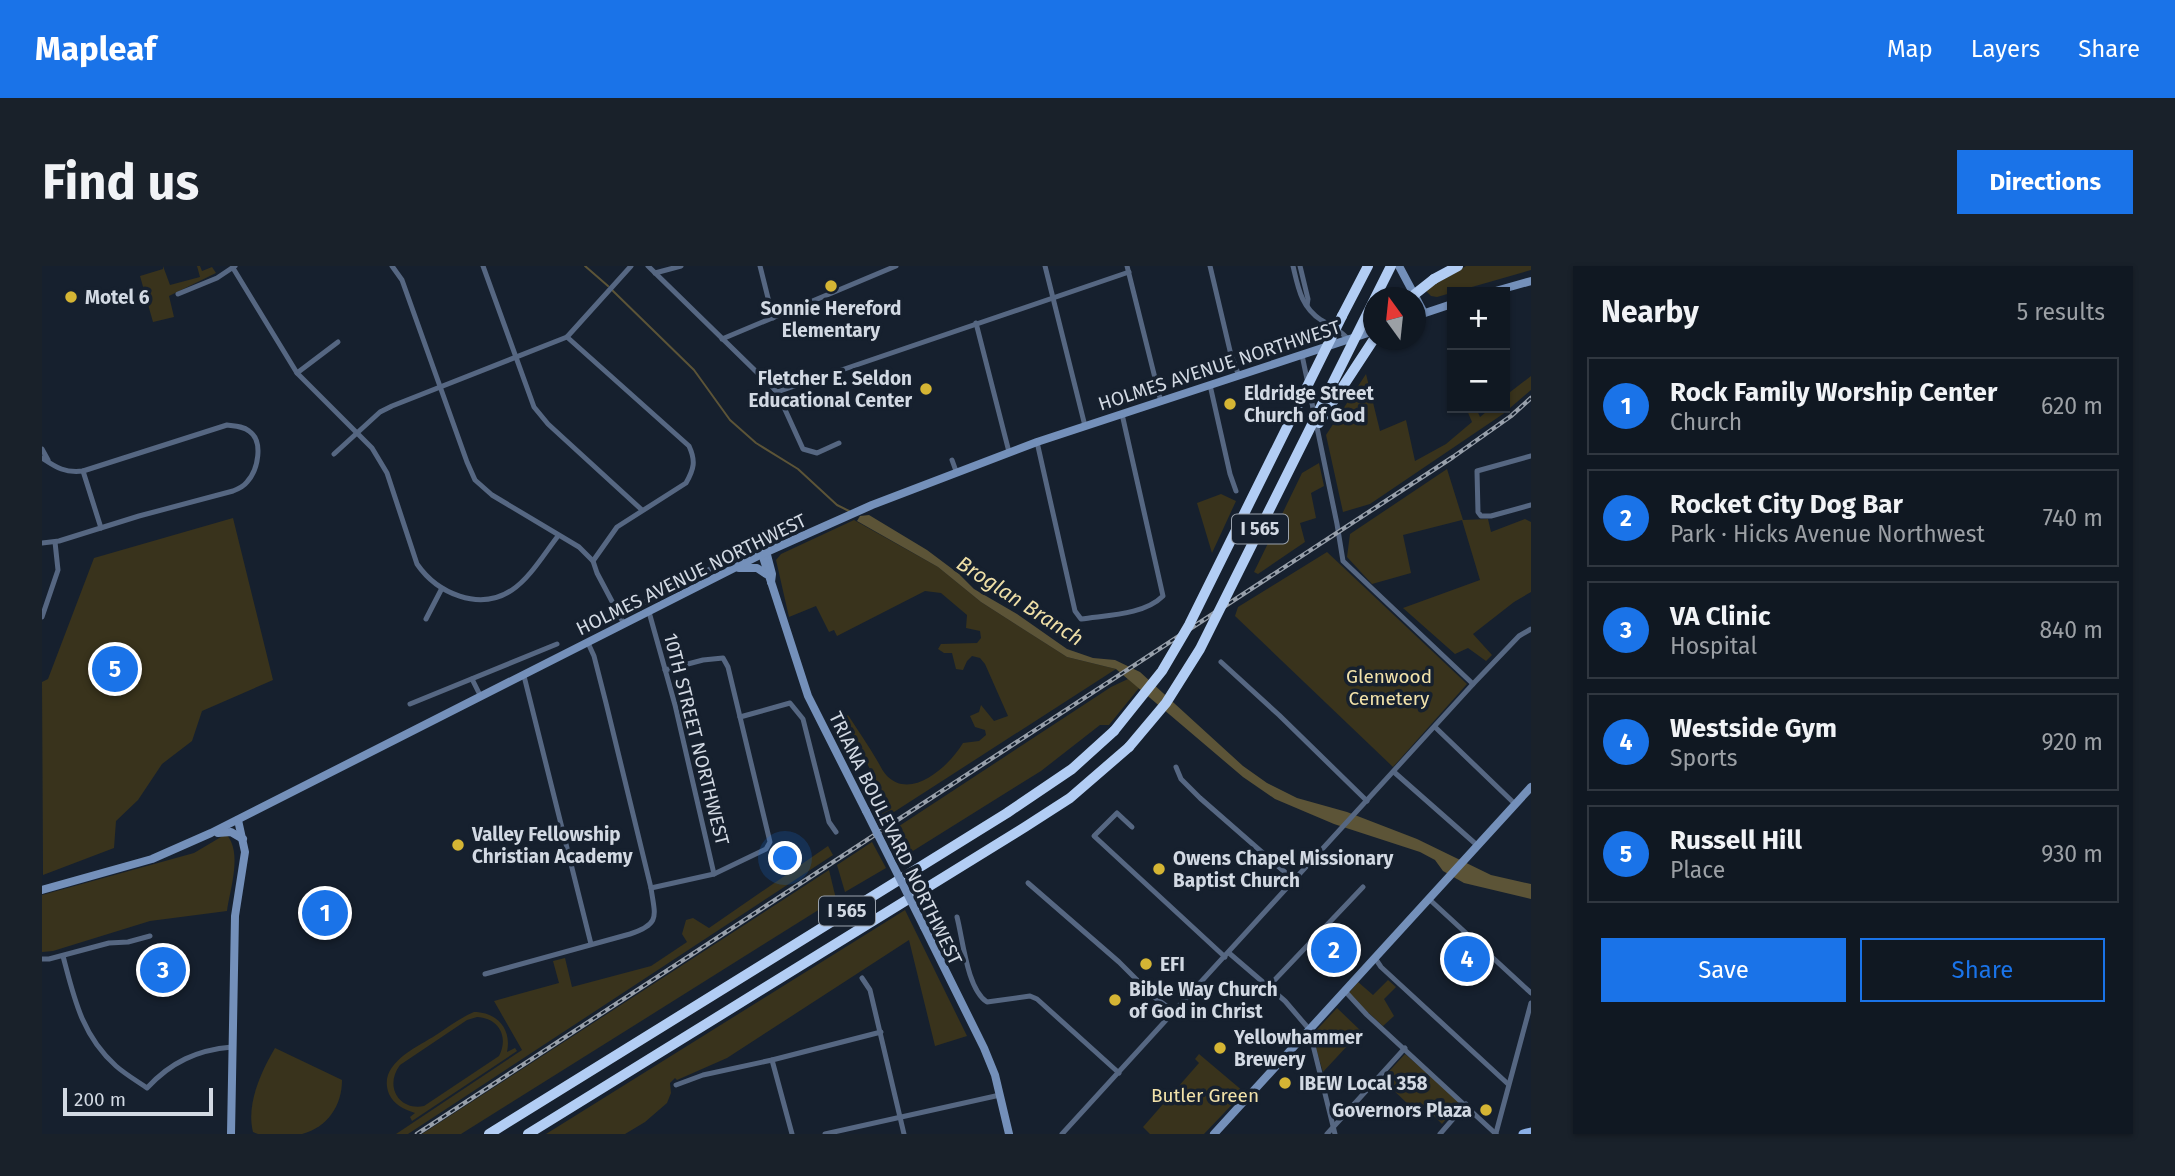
<!DOCTYPE html>
<meta charset="utf-8">
<style>
body{margin:0;font-family:"Fira Sans",sans-serif;background:#19212a;color:#f1f3f6}
.controls{position:absolute;right:21px;top:21px;display:grid;overflow:hidden;border-radius:0px;box-shadow:0 2px 5px #0004}
.controls button{width:63px;height:63px;display:grid;place-items:center;padding:0;border:0;border-bottom:2px solid #303740;background:#101822;color:#f1f3f6;font:35px sans-serif}
.compass{position:absolute;left:1321px;top:21px;width:63px;height:63px;border-radius:50%;background:#101822;box-shadow:0 2px 5px #0004;rotate:345deg}
.scale{position:absolute;left:21px;bottom:18px;width:150px;box-sizing:border-box;padding-left:7px;border:4px solid #d2d9e3;border-top:0;font-size:19px;line-height:24px;white-space:nowrap;color:#d2d9e3;-webkit-text-stroke:5px #16202e;paint-order:stroke}
.you{position:absolute;left:744px;top:593px;width:24px;height:24px;margin:-18px;border:5px solid #fff;border-radius:50%;background:#1a73e8;box-shadow:0 0 0 10px #1a73e833}
.badge{display:grid;place-items:center;width:46px;height:46px;border-radius:50%;background:#1a73e8;color:#fff;font-size:23px;font-weight:700}
.pin{position:absolute;translate:-50% -50%;border:4px solid #fff;box-shadow:0 2px 7px #0006}
.list{margin:0;padding:0;list-style:none}
h2{display:flex;justify-content:space-between;align-items:center;height:91px;margin:0;padding:0 28px;font-size:30px}
h2 small{font-size:23px;font-weight:400;color:#9ca0a5}
.list li{display:grid;grid-template-columns:46px 1fr auto;gap:21px;align-items:center;box-sizing:border-box;height:98px;margin:0 14px 14px;padding:0 14px;border:2px solid #303740;border-radius:0px}
.list b{display:block;font-size:26px;white-space:nowrap}
.list p{margin:0;font-size:23px;white-space:nowrap;color:#9ca0a5}
.list em{font-size:23px;font-style:normal;color:#9ca0a5}
.actions{display:flex;gap:14px;padding:21px 28px}
.actions a{flex:1;padding:16px 0;border:2px solid #1a73e8;border-radius:0px;text-align:center;font-size:24px;color:#1a73e8}
.actions .main{background:#1a73e8;color:#fff}
.map{position:relative;flex:none;width:1489px;height:868px;overflow:hidden;border-radius:0px}
header{display:flex;align-items:center;gap:42px;box-sizing:border-box;height:98px;padding:0 35px;background:#1a73e8;color:#fff}
header strong{font-size:33px}
nav{display:flex;gap:38px;margin-inline-start:auto;font-size:24px}
.intro{display:flex;align-items:center;justify-content:space-between;box-sizing:border-box;height:168px;padding:0 42px}
h1{margin:0;font-size:49px}
.button{padding:18px 32px;border-radius:0px;background:#1a73e8;color:#fff;font-size:24px;font-weight:700}
main{display:flex;gap:42px;padding:0 42px}
aside{flex:1;background:#101822;border-radius:0px;box-shadow:0 2px 5px #0004}
.map>svg:first-child{display:block}
</style>
<header>
<strong>Mapleaf</strong>
<nav><a>Map</a><a>Layers</a><a>Share</a></nav>
</header>
<div class="intro"><h1>Find us</h1><a class="button">Directions</a></div>
<main>
<div class="map">
<svg width="1489" height="868" viewBox="0 0 1489 868">
<rect width="100%" height="100%" fill="#16202e"/>
<!-- green -->
<g fill="#39331c" fill-rule="evenodd">
<polygon points="121,0 128,19 158,11 155,0 158,0 160,5 170,1 174,7 127,30 132,51 111,56 98,10 121,3"/>
<polygon points="1424,0 1489,0 1489,4 1395,31 1389,30 1383,24"/>
<polygon points="1324,108 1338,165 1364,154 1373,195 1404,178 1430,156 1424,142 1434,142 1438,151 1449,142 1463,142 1463,130 1489,110 1489,124 1461,148 1328,238 1301,246 1284,169"/>
<polygon points="1277,197 1282,220 1269,227 1274,252 1258,257 1263,276 1216,308 1212,306 1260,207"/>
<polygon points="1405,203 1421,254 1446,253 1449,266 1483,253 1489,256 1489,326 1472,336 1431,368 1450,389 1444,395 1426,382 1413,388 1361,342 1438,314 1420,254 1361,269 1369,307 1330,318 1305,291 1308,268"/>
<polygon points="1179,228 1194,235 1170,287 1155,237"/>
<polygon points="191,252 231,414 160,445 150,475 120,498 96,534 74,555 72,582 1,609 0,416 6,413 52,292"/>
<path d="M812,254l84,47 43,35 86,55 49,12 -236,152 -20,-42 12,-6 -28,-54 4,-4c10,16 21,31 30,47 3,5 5,10 9,14 25,25 63,-11 76,-33l16,-2 7,-6 -1,-5 -10,-3 -5,-11 9,-4 2,-7 13,16 14,-5 -23,-52 -5,-6 -8,-2 -5,5 -4,9 -7,-1 -4,-16h-8l-6,-4 3,-5 36,-1 4,-5 -1,-7 -14,-3 1,-13 -26,-22 -16,-2 -88,45 -3,-6 -5,2 -13,-26 -27,11 -13,-57 5,-6z"/>
<polygon points="1285,286 1425,418 1351,501 1193,350 1196,341"/>
<polygon points="1086,413 1097,422 1067,459 1058,459 999,505 858,593 845,568 1069,421"/>
<path d="M184,568c17,18 4,55 1,77l-77,10 -97,30 -11,1v-57l152,-42z"/>
<polygon points="830,576 844,602 803,626 795,599"/>
<polygon points="786,580 791,589 366,868 354,868 480,784 452,735 517,717 511,695 523,692 530,721 609,700 645,676 640,668 644,654 651,652 667,662"/>
<polygon points="787,604 794,633 419,868 380,868"/>
<polygon points="863,644 925,770 893,780 867,674 685,792 635,814 633,812 628,817 629,827 625,837 603,856 583,868 504,868"/>
<polygon points="1346,714 1354,721 1342,733 1352,750 1341,760 1306,728 1316,716 1331,729"/>
<polygon points="1295,742 1319,765 1281,806 1270,769"/>
<path d="M432,746c23,0 38,17 33,40l8,-4 2,3 -105,70 -2,-4 5,-4c-11,-4 -21,-8 -26,-19 -12,-30 27,-46 47,-59 12,-8 24,-17 38,-23zM435,751c22,1 32,20 22,39l-75,50c-25,5 -40,-20 -24,-41l67,-45z"/>
<path d="M233,782l67,32c0,25 -14,47 -40,54 -12,0 -31,0 -44,0l-5,-2c-7,-28 8,-60 22,-84z"/>
<polygon points="1157,788 1202,826 1162,868 1108,868 1101,861 1157,797 1153,793"/>
<polygon points="1363,788 1419,836 1400,858 1378,836 1371,843 1340,813"/>
</g>
<!-- water -->
<polygon fill="#5c5437" points="827,249 885,284 917,308 932,323 975,348 1025,383 1051,392 1073,394 1098,406 1201,500 1225,517 1255,532 1305,546 1375,573 1449,609 1489,618 1489,633 1422,617 1401,605 1393,594 1378,586 1292,558 1233,533 1201,511 1074,403 1025,391 939,336 896,301 815,255 818,250"/>
<g fill="none" stroke-linecap="round" stroke-linejoin="round">
<!-- stream -->
<g stroke="#5c5437" stroke-width="2">
<polyline points="543,0 566,20"/>
<polyline points="570,24 652,104 688,154 714,177 756,203 795,239 807,245"/>
</g>
<!-- street -->
<g stroke="#566782" stroke-width="5">
<polyline points="350,0 360,14 425,196 433,214 450,229 537,281 551,295 555,307 582,358"/>
<polyline points="441,0 492,141 506,158 600,244"/>
<polyline points="606,0 735,126 761,183 775,187 797,177"/>
<polyline points="718,0 731,52"/>
<polyline points="1003,0 1043,160"/>
<polyline points="1085,0 1119,136"/>
<polyline points="1168,0 1189,89 1197,110"/>
<path d="M1251,0c5,21 8,41 28,54 10,6 19,10 27,19"/>
<polyline points="1258,0 1266,33 1265,40"/>
<path d="M191,2l64,105 75,75 15,25 30,91c20,29 62,48 95,26 18,-12 32,-36 46,-54"/>
<polyline points="613,7 639,0"/>
<polyline points="136,28 175,12 193,0"/>
<polyline points="934,57 967,186"/>
<path d="M525,71l122,109c7,15 5,23 -3,37l-69,44 -24,34"/>
<polyline points="680,73 854,0"/>
<polyline points="1260,89 1295,258 1301,295 1431,418"/>
<polyline points="255,107 296,76"/>
<polyline points="1168,119 1188,208 1194,225"/>
<polyline points="735,126 1087,6"/>
<path d="M995,176l38,169 6,8c26,-4 63,-4 82,-23l-41,-182"/>
<polyline points="0,183 6,194"/>
<polyline points="292,188 338,146 350,140 525,71 589,0"/>
<polyline points="1489,190 1435,205 1436,246 1439,250 1449,250 1489,239"/>
<path d="M0,192c15,10 23,15 41,13l144,-46c8,1 16,1 22,6 15,10 9,39 -2,51 -3,4 -9,7 -14,9l-94,25 -80,25 -17,2"/>
<polyline points="910,194 914,205"/>
<polyline points="41,205 59,262"/>
<polyline points="607,346 633,439 672,608"/>
<polyline points="577,349 759,257"/>
<polyline points="0,351 16,304 13,276"/>
<polyline points="384,353 399,324"/>
<polyline points="1179,396 1237,449 1325,535"/>
<polyline points="482,410 549,678"/>
<polyline points="430,413 439,431"/>
<polyline points="368,438 515,378"/>
<polyline points="698,451 748,437 761,453 787,556 794,566"/>
<polyline points="1393,461 1473,538"/>
<polyline points="1134,501 1139,513 1158,532 1253,615"/>
<polyline points="1352,506 1436,580"/>
<polyline points="1090,561 1075,547 1052,570 1183,691"/>
<polyline points="986,617 1077,696 1112,731 1133,746"/>
<polyline points="609,622 672,608 724,583 728,576 686,401 681,392 661,394 623,404"/>
<polyline points="1387,633 1489,727"/>
<path d="M915,651c6,23 10,72 30,85l43,-6 7,3 82,74"/>
<polyline points="1187,687 1243,735 1267,763 1293,868"/>
<path d="M21,690c11,42 19,80 53,110 9,8 21,15 31,22 24,-26 50,-38 85,-41"/>
<polyline points="1333,692 1339,701 1466,818"/>
<polyline points="0,693 7,693 67,677 86,676 108,670"/>
<path d="M443,708l145,-40c31,-10 25,-18 21,-46l-45,-185 -12,-47 -6,-13"/>
<polyline points="820,712 828,724 862,868"/>
<polyline points="1226,721 1321,621"/>
<polyline points="1302,724 1325,749 1454,868"/>
<polyline points="730,794 750,868"/>
<polyline points="634,819 661,809 730,794 839,766"/>
<polyline points="1454,867 1489,737"/>
<polyline points="783,868 958,829"/>
<polyline points="1020,868 1431,418 1477,370 1489,363"/>
<polyline points="1285,868 1363,782"/>
<polyline points="1398,868 1424,838"/>
</g>
<!-- secondary -->
<g stroke="#7490ba" stroke-width="8">
<polyline points="1357,0 1382,47"/>
<polyline points="1450,26 1489,15"/>
<polyline points="1374,50 1410,38"/>
<polyline points="724,285 730,308 729,316"/>
<polyline points="720,288 766,430 824,545"/>
<polyline points="697,302 715,302 724,308"/>
<polyline points="176,567 189,566 201,573"/>
<polyline points="0,624 110,593 169,567 720,288 830,239 995,176 1332,65"/>
<polyline points="882,661 942,782 953,809 967,868"/>
<polyline points="189,868 193,650 203,586 196,554"/>
<polyline points="1172,868 1489,521"/>
</g>
<!-- primary -->
<polyline stroke="#8bb0e7" stroke-width="9" points="1481,868 1489,866"/>
<!-- highway -->
<g stroke="#b2cdf4" stroke-width="10">
<polyline points="1392,13 1416,0"/>
<polyline points="1333,32 1349,0"/>
<polyline points="1300,50 1326,0"/>
<polyline points="447,868 965,547 1030,503 1072,465"/>
<polyline points="486,868 983,561 1028,532 1087,481"/>
</g>
<!-- rail casing -->
<g stroke="#98a0ab" stroke-width="4.5">
<polyline id="rail" points="375,868 1411,191 1469,150 1489,132"/>
</g>
<!-- rail -->
<use href="#rail" stroke="#16202e" stroke-width="2" stroke-dasharray="5" stroke-linecap="butt"/>
<!-- secondary-bridge -->
<polyline stroke="#7490ba" stroke-width="8" points="824,545 882,661"/>
<!-- highway-bridge -->
<g stroke="#b2cdf4" stroke-width="10">
<polyline points="1368,32 1392,13"/>
<polyline points="1277,157 1332,73"/>
<polyline points="1072,465 1120,405 1147,359 1300,50"/>
<polyline points="1087,481 1124,437 1158,383 1332,34"/>
</g>
</g>
<!-- markers -->
<g fill="#d5b534" stroke="#16202e" stroke-width="2.5">
<circle cx="789" cy="20" r="7"/>
<circle cx="29" cy="31" r="7"/>
<circle cx="884" cy="123" r="7"/>
<circle cx="1188" cy="138" r="7"/>
<circle cx="416" cy="579" r="7"/>
<circle cx="1117" cy="603" r="7"/>
<circle cx="1104" cy="698" r="7"/>
<circle cx="1073" cy="734" r="7"/>
<circle cx="1178" cy="782" r="7"/>
<circle cx="1243" cy="817" r="7"/>
<circle cx="1444" cy="844" r="7"/>
</g>
<g text-anchor="middle" stroke-width="7" stroke-linejoin="round" paint-order="stroke">
<!-- shield labels -->
<g fill="#16202e" stroke="#9aa2ad" stroke-width="2">
<rect x="1190" y="248.5" width="56" height="29" rx="5"/>
<rect x="777" y="630.5" width="56" height="29" rx="5"/>
</g>
<g font-size="18" font-weight="bold" fill="#d2d9e3">
<text x="1218" y="269">I 565</text>
<text x="805" y="651">I 565</text>
</g>
<!-- poi labels -->
<g font-size="19" font-weight="bold" fill="#d2d9e3" stroke="#16202e" text-anchor="start">
<text x="43" y="38">Motel 6</text>
<text x="789" y="49" text-anchor="middle">Sonnie Hereford<tspan x="789" dy="22">Elementary</tspan></text>
<text x="870" y="119" text-anchor="end">Fletcher E. Seldon<tspan x="870" dy="22">Educational Center</tspan></text>
<text x="1202" y="134">Eldridge Street<tspan x="1202" dy="22">Church of God</tspan></text>
<text x="430" y="575">Valley Fellowship<tspan x="430" dy="22">Christian Academy</tspan></text>
<text x="1131" y="599">Owens Chapel Missionary<tspan x="1131" dy="22">Baptist Church</tspan></text>
<text x="1118" y="705">EFI</text>
<text x="1087" y="730">Bible Way Church<tspan x="1087" dy="22">of God in Christ</tspan></text>
<text x="1192" y="778">Yellowhammer<tspan x="1192" dy="22">Brewery</tspan></text>
<text x="1257" y="824">IBEW Local 358</text>
<text x="1430" y="851" text-anchor="end">Governors Plaza</text>
</g>
<!-- street labels -->
<g font-size="19" fill="#d2d9e3" stroke="#16202e">
<text transform="translate(1177 99) rotate(-18)" y="7">HOLMES AVENUE NORTHWEST</text>
<text transform="translate(649 308) rotate(-26)" y="7">HOLMES AVENUE NORTHWEST</text>
<text transform="translate(655 473) rotate(76)" y="7">10TH STREET NORTHWEST</text>
<text transform="translate(854 572) rotate(64)" y="7">TRIANA BOULEVARD NORTHWEST</text>
</g>
<!-- park labels -->
<g font-size="19" fill="#f2e2aa" stroke="#16202e">
<text x="1347" y="417">Glenwood<tspan x="1347" dy="22">Cemetery</tspan></text>
<text x="1163" y="836">Butler Green</text>
</g>
<!-- water labels -->
<g font-size="21" font-style="italic" fill="#eedea6" stroke="#16202e">
<text transform="translate(978 335) rotate(33)" y="7">Broglan Branch</text>
</g>
</g>
</svg>
<div class="controls">
<button>+</button>
<button>−</button>
</div>
<svg class="compass" viewBox="-18 -18 36 36"><path d="M0-13l5 13h-10z" fill="#e53935"/><path d="M0 13l5-13h-10z" fill="#9ca0a5"/></svg>
<div class="scale">200 m</div>
<div class="you"></div>
<div class="pin badge" style="left:283px;top:647px">1</div>
<div class="pin badge" style="left:1292px;top:684px">2</div>
<div class="pin badge" style="left:121px;top:704px">3</div>
<div class="pin badge" style="left:1425px;top:693px">4</div>
<div class="pin badge" style="left:73px;top:403px">5</div>
</div>
<aside>
<h2>Nearby<small>5 results</small></h2>
<ul class="list">
<li><span class="badge">1</span><div><b>Rock Family Worship Center</b><p>Church</p></div><em>620 m</em></li>
<li><span class="badge">2</span><div><b>Rocket City Dog Bar</b><p>Park · Hicks Avenue Northwest</p></div><em>740 m</em></li>
<li><span class="badge">3</span><div><b>VA Clinic</b><p>Hospital</p></div><em>840 m</em></li>
<li><span class="badge">4</span><div><b>Westside Gym</b><p>Sports</p></div><em>920 m</em></li>
<li><span class="badge">5</span><div><b>Russell Hill</b><p>Place</p></div><em>930 m</em></li>
</ul>
<div class="actions"><a class="main">Save</a><a>Share</a></div>
</aside>
</main>
